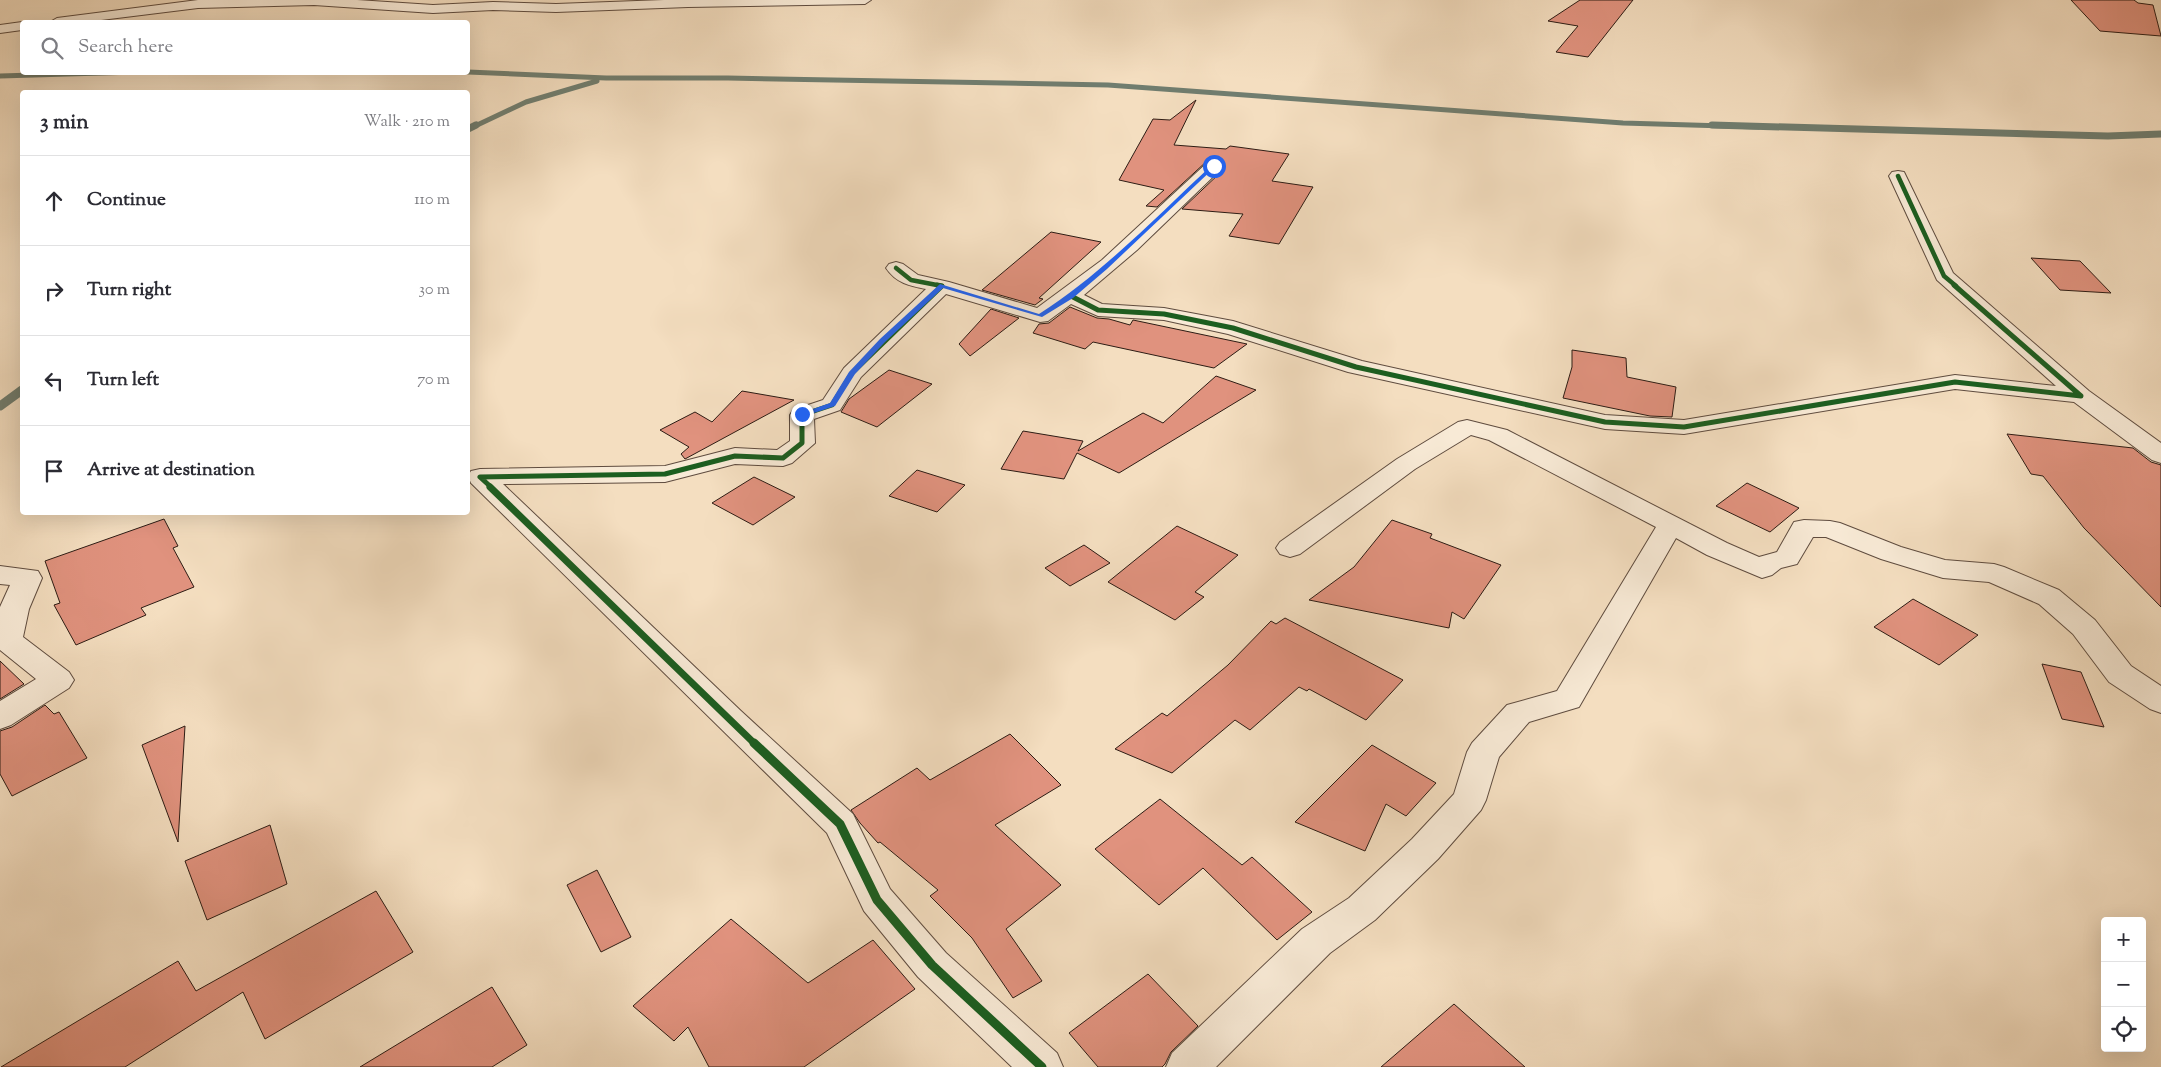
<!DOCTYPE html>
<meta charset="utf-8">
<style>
body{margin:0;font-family:"Sorts Mill Goudy",serif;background:#f7f7f7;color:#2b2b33}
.controls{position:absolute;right:15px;bottom:15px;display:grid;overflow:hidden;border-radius:5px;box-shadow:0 5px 20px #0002}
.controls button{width:45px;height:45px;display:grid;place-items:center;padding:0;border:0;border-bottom:1px solid #e1e1e2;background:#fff;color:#2b2b33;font:25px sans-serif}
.stop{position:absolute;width:15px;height:15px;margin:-11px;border:4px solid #2563eb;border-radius:50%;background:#fff}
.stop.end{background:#2563eb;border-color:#fff;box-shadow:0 1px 5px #0008}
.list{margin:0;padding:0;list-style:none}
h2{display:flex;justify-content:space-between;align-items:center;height:65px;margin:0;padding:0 20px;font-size:21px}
h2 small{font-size:16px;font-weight:400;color:#7c7c81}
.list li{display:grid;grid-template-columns:32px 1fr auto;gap:15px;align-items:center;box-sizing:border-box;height:90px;padding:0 20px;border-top:1px solid #e1e1e2}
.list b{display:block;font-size:19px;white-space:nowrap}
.list em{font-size:16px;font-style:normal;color:#7c7c81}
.icon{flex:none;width:28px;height:28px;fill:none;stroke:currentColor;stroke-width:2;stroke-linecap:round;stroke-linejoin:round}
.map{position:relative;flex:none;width:2161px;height:1067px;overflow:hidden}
.search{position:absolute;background:#fff;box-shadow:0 5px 20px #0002;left:20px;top:20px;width:450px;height:55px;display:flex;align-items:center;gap:12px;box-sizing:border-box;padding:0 18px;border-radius:5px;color:#7c7c81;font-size:19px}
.panel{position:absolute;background:#fff;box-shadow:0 5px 20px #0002;left:20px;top:90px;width:450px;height:425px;border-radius:5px}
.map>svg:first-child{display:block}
</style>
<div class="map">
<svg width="2161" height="1067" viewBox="0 0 2161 1067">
<rect width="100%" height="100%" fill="#f4dec0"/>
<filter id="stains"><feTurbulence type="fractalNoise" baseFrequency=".004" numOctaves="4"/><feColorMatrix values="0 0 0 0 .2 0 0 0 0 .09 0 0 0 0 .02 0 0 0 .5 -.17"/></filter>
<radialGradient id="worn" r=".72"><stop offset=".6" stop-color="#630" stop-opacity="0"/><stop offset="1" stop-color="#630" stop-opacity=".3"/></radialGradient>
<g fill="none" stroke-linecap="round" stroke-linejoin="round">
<!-- stream-far2 -->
<g stroke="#707d6f" stroke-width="5">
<polyline points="468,72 606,78 728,78 1108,85 1623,123 1759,127"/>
<polyline points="0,76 136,72"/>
<polyline points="473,127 526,102 597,81"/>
</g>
<!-- stream-far1 -->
<g stroke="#707d6f" stroke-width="7">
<polyline points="1712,125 2108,136 2161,134"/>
<polyline points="468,129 476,125"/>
</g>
<!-- stream -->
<polyline stroke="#707d6f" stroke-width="9" points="0,406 22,390"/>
</g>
<!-- building -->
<g fill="#e0927e" stroke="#2d1c14">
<polygon points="1580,0 1633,0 1588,57 1556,52 1578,26 1548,21"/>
<polygon points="2071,0 2134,0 2138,3 2153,5 2161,36 2100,31"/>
<polygon points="1196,100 1174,145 1226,149 1230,146 1289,154 1272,181 1313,187 1279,244 1229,236 1243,214 1182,209 1222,171 1225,166 1220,160 1207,161 1157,207 1146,206 1164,190 1119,180 1153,119 1170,120"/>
<polygon points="1051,232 1101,242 1039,298 1043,299 1035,305 982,290"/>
<polygon points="2031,258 2080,261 2111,293 2060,290"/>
<polygon points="1070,307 1097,318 1109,319 1130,325 1133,320 1247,344 1214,368 1093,342 1085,349 1033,333 1039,324 1049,323"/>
<polygon points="991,309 1019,318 970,356 959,344"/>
<polygon points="1572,350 1626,358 1627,377 1676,387 1672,417 1650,416 1563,398 1572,367"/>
<polygon points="889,370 932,384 877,427 841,412 849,399"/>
<polygon points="1216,376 1256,390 1119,473 1077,453 1064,479 1001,469 1023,431 1083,441 1078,451 1143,413 1163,423"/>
<polygon points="742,391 794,400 685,459 681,454 689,447 660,430 695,412 712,422"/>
<polygon points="2007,434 2133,448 2151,462 2161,465 2161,607 2084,528 2043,476 2031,474"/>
<polygon points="917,470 965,485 937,512 889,496"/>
<polygon points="754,477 795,497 753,525 712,503"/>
<polygon points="1747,483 1799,508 1770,532 1716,506"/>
<polygon points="164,519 178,546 173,548 194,587 141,608 146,615 76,645 54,605 60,603 45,561"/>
<polygon points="1392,520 1432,534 1430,538 1501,565 1464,619 1452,612 1449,628 1309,600 1354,567"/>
<polygon points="1177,526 1238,555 1195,592 1204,597 1175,620 1108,582"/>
<polygon points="1084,545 1110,563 1070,586 1045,568"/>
<polygon points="1913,599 1978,635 1939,665 1874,627"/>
<polygon points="1285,618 1403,680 1366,720 1309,689 1307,691 1299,687 1250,730 1235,720 1172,773 1115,749 1162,713 1167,716 1228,665 1271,621 1276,624"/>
<polygon points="0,661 24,684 0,699"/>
<polygon points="2042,664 2081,672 2104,727 2062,719"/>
<polygon points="45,705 54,714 59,712 87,758 12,796 0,774 0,731 12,727"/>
<polygon points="185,726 178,842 142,745"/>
<polygon points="1010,734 1061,785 995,825 1061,885 1006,929 1042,981 1013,998 972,938 930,896 938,890 880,842 878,843 860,823 851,810 917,768 930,780"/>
<polygon points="1372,745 1436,783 1406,816 1386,804 1365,851 1295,822"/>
<polygon points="1160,799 1242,865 1252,857 1312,912 1277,940 1203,868 1159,905 1095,849"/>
<polygon points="270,825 287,884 207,920 185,861"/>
<polygon points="597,870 631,937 601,952 567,885"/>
<polygon points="376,891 413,952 265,1039 243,992 125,1067 1,1067 178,961 196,991"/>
<polygon points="731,919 808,983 873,940 915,989 804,1067 709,1067 688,1027 674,1041 633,1006"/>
<polygon points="1148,974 1198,1026 1171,1052 1165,1064 1162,1067 1098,1067 1069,1033"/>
<polygon points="492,987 527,1045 492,1067 360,1067"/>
<polygon points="1454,1004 1525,1067 1381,1067"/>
</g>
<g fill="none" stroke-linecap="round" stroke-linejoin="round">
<!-- minor casing -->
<g stroke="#5f4c3f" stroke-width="2">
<g id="minor">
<polygon points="198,0 357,0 433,5 493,2 556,4 664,0 871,0 865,4 688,7 556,12 493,10 433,13 314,5 198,8 85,22 50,22 57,18"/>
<polygon points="22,22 24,22 22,22 22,30 0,33 0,25"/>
<path d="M1214,161l6,1 3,4 -3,4 -83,80 -53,45 18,9 62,4 69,13 129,40 243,54 79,5 271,-45 101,11 -119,-106 -48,-104 3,-4 6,-1 6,1 49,101 136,118 72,52v20l-9,-3 -78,-58 -119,-13 -271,45 -79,-5 -257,-57 -120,-38 -64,-14 -66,-4 -27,-12 -23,17 -8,1 -94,-28 -85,83 -21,33 -26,9 1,24 -23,20 -9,3 -48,-2 -70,18 -162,2 238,227 112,103 37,75 56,64 111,100 6,14h-51l-94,-90 -54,-66 -37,-78 -356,-350 -3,-7 3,-5 9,-2 185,-3 70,-18 42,2 13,-9v-26l3,-5 30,-10 21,-32 82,-79c-16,-3 -30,-6 -40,-21l3,-4 7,-2 7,2 15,11 31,7 88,26 65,-48 106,-98z"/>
<polygon points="1467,420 1507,430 1727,543 1759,557 1777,552 1794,522 1804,520 1830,521 1840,523 1901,547 1945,560 1994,564 2004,567 2059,590 2095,620 2131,666 2161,686 2161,713 2150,709 2109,682 2073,634 2039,604 1989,582 1943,578 1881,559 1826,537 1813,537 1797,564 1781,568 1772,575 1762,578 1707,555 1676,538 1579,707 1529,722 1499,757 1486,800 1481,810 1438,859 1375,920 1330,953 1216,1067 1166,1067 1172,1053 1302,929 1349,898 1412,839 1454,794 1467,752 1472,743 1507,705 1557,691 1656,527 1489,440 1471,435 1415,469 1300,554 1290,557 1280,554 1276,548 1280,542 1397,459 1458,422"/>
<polygon points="0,566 38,571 42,578 29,609 23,637 69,672 74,680 69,688 11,725 0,729 0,701 36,679 0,650 0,607 10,585 0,584"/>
</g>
</g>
<!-- minor -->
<use href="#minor" fill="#f8ead6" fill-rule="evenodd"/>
<!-- cycleway-far3 casing -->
<g stroke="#f8ead6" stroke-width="6">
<g id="cycleway-far3">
<polyline points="1898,176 1944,276 1956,286"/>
<polyline points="896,268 911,280 942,286"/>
</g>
</g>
<!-- cycleway-far2 casing -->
<g stroke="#f8ead6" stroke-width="8">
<g id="cycleway-far2">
<polyline points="1071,296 1098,310 1164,314 1233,328 1356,367 1605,422 1684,427 1955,382 2081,396 1954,285"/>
<polyline points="492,488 480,477 665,474 735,456 783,458 802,443 802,415 832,405 852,373 942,286 937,285"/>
</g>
</g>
<!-- cycleway-far1 casing -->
<g stroke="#f8ead6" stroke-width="10">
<polyline id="cycleway-far1" points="490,487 755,744"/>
</g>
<!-- cycleway casing -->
<g stroke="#f8ead6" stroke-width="12">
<polyline id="cycleway" points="754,743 840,824 877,900 932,965 1042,1067"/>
</g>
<!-- cycleway-far3 -->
<use href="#cycleway-far3" stroke="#1b5e20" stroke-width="4.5"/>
<!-- cycleway-far2 -->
<use href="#cycleway-far2" stroke="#1b5e20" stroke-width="5"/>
<!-- cycleway-far1 -->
<use href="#cycleway-far1" stroke="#1b5e20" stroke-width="7"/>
<!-- cycleway -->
<use href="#cycleway" stroke="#1b5e20" stroke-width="9"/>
</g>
<!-- route -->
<path fill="#2563eb" d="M1212,165l4,1 -109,103 -34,29 -31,19 -99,-29 -58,54 -30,32 -20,32 -33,11 -3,-3 31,-11 19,-31 31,-33 60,-55 99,30c64,-41 117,-97 173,-149z"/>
<rect width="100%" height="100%" filter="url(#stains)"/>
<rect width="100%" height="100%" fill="url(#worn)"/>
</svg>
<div class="controls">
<button>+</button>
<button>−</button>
<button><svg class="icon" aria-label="locate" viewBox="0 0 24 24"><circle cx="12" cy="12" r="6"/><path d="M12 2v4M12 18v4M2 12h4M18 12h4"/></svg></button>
</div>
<div class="stop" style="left:1214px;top:166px"></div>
<div class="stop end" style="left:802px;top:414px"></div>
<div class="search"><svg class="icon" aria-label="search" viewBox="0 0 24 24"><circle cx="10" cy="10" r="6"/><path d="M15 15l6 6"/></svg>Search here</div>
<section class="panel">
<h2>3 min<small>Walk · 210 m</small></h2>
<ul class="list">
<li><svg class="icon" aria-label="ahead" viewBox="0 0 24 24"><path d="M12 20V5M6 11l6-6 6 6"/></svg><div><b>Continue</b></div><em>110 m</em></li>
<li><svg class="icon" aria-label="right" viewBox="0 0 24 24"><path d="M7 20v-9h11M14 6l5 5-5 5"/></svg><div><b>Turn right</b></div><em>30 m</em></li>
<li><svg class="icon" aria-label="left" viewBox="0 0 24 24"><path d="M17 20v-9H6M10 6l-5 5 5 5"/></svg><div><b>Turn left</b></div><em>70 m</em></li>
<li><svg class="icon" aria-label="arrive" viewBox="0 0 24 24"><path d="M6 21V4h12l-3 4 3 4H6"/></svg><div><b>Arrive at destination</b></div></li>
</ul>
</section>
</div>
